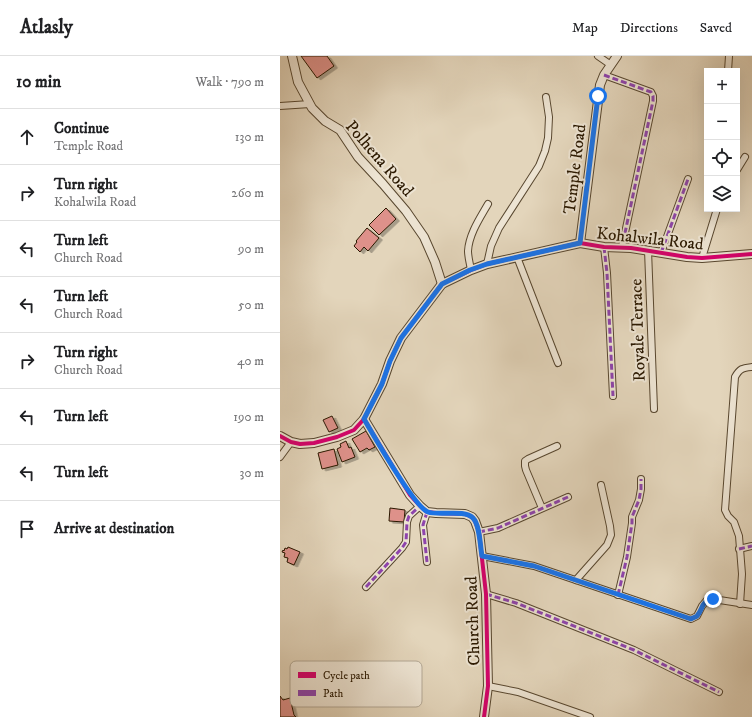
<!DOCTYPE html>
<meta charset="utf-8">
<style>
body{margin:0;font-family:"IM FELL DW Pica",serif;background:#f2f2f2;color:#202124}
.controls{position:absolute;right:12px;top:12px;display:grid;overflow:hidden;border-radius:0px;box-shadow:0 4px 16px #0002}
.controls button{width:36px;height:36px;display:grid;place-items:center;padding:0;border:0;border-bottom:1px solid #e0e0e0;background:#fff;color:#202124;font:20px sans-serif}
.stop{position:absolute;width:12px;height:12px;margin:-9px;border:3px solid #1a73e8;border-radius:50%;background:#fff}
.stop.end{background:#1a73e8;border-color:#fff;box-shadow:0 1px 4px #0008}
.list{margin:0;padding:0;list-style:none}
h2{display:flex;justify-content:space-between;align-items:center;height:52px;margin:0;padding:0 16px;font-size:17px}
h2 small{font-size:13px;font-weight:400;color:#757577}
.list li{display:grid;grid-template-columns:26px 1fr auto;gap:12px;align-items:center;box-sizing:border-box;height:56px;padding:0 16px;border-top:1px solid #e0e0e0}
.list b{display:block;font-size:15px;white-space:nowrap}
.list p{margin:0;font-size:13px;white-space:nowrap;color:#757577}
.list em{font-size:13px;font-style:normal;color:#757577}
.icon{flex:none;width:22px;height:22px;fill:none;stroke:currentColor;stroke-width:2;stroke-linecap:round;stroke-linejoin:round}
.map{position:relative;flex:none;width:472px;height:661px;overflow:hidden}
header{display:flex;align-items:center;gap:24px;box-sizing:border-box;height:56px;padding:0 20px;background:#fff;border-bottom:1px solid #e0e0e0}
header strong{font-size:19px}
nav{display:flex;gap:22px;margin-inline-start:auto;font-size:14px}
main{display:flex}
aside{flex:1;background:#fff}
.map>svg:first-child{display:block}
</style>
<header>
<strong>Atlasly</strong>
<nav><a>Map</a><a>Directions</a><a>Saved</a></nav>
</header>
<main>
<aside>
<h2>10 min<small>Walk · 790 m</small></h2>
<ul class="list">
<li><svg class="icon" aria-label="ahead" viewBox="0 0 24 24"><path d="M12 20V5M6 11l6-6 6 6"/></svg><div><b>Continue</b><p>Temple Road</p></div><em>130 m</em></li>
<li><svg class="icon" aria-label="right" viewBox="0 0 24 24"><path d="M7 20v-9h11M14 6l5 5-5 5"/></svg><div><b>Turn right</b><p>Kohalwila Road</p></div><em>260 m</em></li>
<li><svg class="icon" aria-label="left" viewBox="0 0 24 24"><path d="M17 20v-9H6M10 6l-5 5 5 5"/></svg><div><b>Turn left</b><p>Church Road</p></div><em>90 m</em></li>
<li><svg class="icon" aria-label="left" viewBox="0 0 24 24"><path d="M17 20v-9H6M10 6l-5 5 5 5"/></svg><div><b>Turn left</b><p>Church Road</p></div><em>50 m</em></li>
<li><svg class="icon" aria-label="right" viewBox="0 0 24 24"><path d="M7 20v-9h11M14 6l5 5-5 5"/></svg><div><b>Turn right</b><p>Church Road</p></div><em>40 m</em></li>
<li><svg class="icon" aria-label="left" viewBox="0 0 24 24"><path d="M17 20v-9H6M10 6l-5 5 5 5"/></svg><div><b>Turn left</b></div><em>190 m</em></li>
<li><svg class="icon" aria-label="left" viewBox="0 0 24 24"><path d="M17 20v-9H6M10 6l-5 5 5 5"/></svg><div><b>Turn left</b></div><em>30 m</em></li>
<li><svg class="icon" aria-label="arrive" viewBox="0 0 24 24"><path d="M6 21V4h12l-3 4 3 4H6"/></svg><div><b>Arrive at destination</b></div></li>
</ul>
</aside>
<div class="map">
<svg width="472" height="661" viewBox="0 0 472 661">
<defs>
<filter id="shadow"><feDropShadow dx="3.5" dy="2" stdDeviation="0" flood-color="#0004"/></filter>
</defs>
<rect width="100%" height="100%" fill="#e3d5bb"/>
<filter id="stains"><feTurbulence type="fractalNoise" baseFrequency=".005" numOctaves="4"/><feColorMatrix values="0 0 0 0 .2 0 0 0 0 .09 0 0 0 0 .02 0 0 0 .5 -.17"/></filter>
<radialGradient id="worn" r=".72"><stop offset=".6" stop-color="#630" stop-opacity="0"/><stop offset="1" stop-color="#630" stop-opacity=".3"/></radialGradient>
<!-- building -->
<g fill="#de918a" stroke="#2a1800" filter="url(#shadow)">
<polygon points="21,0 47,0 54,10 37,22"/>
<polygon points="106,152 116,163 99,179 89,169"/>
<polygon points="87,172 99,182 88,195 84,191 80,196 74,190 77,186 76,185"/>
<polygon points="52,360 58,372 49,376 43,364"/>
<polygon points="86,375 95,391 89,394 87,392 80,396 72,383"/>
<polygon points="66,385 69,392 71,391 75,401 62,406 57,393 61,391 60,388"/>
<polygon points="54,393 58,409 42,413 38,397"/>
<polygon points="110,452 125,454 124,466 109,465"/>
<polygon points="8,491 20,496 14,509 7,506 8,502 4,501 5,497 2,496 3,494 4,495 5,492 7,493"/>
<polygon points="0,640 3,644 10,642 14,659 16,661 0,661"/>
</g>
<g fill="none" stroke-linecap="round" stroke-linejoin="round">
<!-- minor casing -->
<g stroke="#58472f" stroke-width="8">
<g id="minor">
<polyline points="318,0 331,9"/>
<polyline points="448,15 449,0"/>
<polyline points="324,19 371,36 373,40 373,45 342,191"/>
<polyline points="0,50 30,48"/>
<polyline points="457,114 465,101"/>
<polyline points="324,191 327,217 333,340"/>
<polyline points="368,194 374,353"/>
<polyline points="381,197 408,123"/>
<polyline points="237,201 278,307"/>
<polyline points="422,202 437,153"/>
<polyline points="207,208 211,190 219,172 259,110 265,95 268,82 269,61 266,41"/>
<path d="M191,214c-1,-6 -3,-13 -3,-19 1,-17 12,-33 20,-47"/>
<polyline points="0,401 11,386"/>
<polyline points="262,452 246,414 245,410 245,405 248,403 277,390"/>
<polyline points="199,476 218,472 288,441"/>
<polyline points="459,493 472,490"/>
<polyline points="202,500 254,510 411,563 417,560 422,550 427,544 433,543 472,549"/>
<polyline points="147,506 143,469 147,456"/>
<polyline points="296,524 327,489 331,479 330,470 321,429"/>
<polyline points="86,531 122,492 126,486 127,466 129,460 140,450"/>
<polyline points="206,538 236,547 354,594 439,636"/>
<polyline points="338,539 347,501 352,467 352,461 359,444 361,433 361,423"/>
<path d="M460,548l2,-30 -3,-38 -5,-14 -6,-6 -3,-6 10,-133c5,-9 8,-9 17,-10"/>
<polyline points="208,630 238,636 310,661"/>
</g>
</g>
<!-- tertiary casing -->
<g stroke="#58472f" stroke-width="10">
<g id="tertiary">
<polyline points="12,0 18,26 32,52 45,65 60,74 78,101 103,128 126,155 144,181 155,206 162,228"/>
<polyline points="300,187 320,29 324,19 337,0"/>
<polyline points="84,363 130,439 140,450 147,456 156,457 185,458 192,461 195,465 199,476 206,538 208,630 204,661"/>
<polyline points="0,380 11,386 20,388 34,387 57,381 74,374 84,363 102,328 110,305 121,282 162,228 191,214 207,208 300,187 324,191 351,192 407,201 422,202 472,198"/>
</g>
</g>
<!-- minor -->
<use href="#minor" stroke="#ede4d3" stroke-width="6"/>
<!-- tertiary -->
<use href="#tertiary" stroke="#ede4d3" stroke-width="8"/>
<!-- quiet -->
<g stroke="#8e44ad" stroke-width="3" stroke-dasharray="6 3" stroke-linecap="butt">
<polyline points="324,19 371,36 373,40 373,45 342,191"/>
<polyline points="324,191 327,217 333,340"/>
<polyline points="381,197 408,123"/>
<polyline points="199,476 218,472 288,441"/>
<polyline points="459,493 472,490"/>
<polyline points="147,506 143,469 147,456"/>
<polyline points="86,531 122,492 126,486 127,466 129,460 140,450"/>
<polyline points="206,538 236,547 354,594 439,636"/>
<polyline points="338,539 347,501 352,467 352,461 359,444 361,433 361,423"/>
</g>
<!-- cycleway casing -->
<g stroke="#ede4d3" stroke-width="6">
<g id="cycleway">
<polyline points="84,363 130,439 140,450 147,456 156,457 185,458 192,461 195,465 199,476 206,538 208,630 204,661"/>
<polyline points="0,380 11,386 20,388 34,387 57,381 74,374 84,363 102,328 110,305 121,282 162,228 191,214 207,208 300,187 324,191 351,192 407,201 422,202 472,198"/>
</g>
</g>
<!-- cycleway -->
<use href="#cycleway" stroke="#d6006c" stroke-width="4"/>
</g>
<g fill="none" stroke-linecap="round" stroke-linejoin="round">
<!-- route -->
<path stroke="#1a73e8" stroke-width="5" d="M318,40l-18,147 -93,21 -17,6 -28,14 -41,54 -11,23 -8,23 -18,35c10,17 50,88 64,93 12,4 36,-3 45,6 7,7 7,28 9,38l52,10 157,53c1,-1 5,-2 6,-3 7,-8 3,-14 16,-17"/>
</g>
<g text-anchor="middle" stroke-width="4" stroke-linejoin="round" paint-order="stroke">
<!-- street labels -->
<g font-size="17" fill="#2a1800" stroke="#ede4d3">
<text transform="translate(100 102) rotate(49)" y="6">Polhena Road</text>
<text transform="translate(294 113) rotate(-83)" y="6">Temple Road</text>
<text transform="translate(370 182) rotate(6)" y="6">Kohalwila Road</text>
<text transform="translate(357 274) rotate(-92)" y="6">Royale Terrace</text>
<text transform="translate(192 565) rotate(-92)" y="6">Church Road</text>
</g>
</g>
<!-- legend -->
<rect x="10" y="605" width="132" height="46" rx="6" fill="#ede4d3" stroke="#b2a794" stroke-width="1"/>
<rect x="18" y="616" width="18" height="6" fill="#d6006c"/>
<rect x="18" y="634" width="18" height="6" fill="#8e44ad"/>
<g font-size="11" fill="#2a1800">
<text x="43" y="623">Cycle path</text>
<text x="43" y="641">Path</text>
</g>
<rect width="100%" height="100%" filter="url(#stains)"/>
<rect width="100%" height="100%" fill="url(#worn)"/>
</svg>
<div class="controls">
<button>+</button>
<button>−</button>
<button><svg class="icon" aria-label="locate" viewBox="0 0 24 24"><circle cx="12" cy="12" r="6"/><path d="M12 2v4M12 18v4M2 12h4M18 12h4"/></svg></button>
<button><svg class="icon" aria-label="layers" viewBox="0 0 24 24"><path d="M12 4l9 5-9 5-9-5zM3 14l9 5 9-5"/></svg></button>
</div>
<div class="stop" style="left:318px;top:40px"></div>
<div class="stop end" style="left:433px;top:543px"></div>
</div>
</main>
